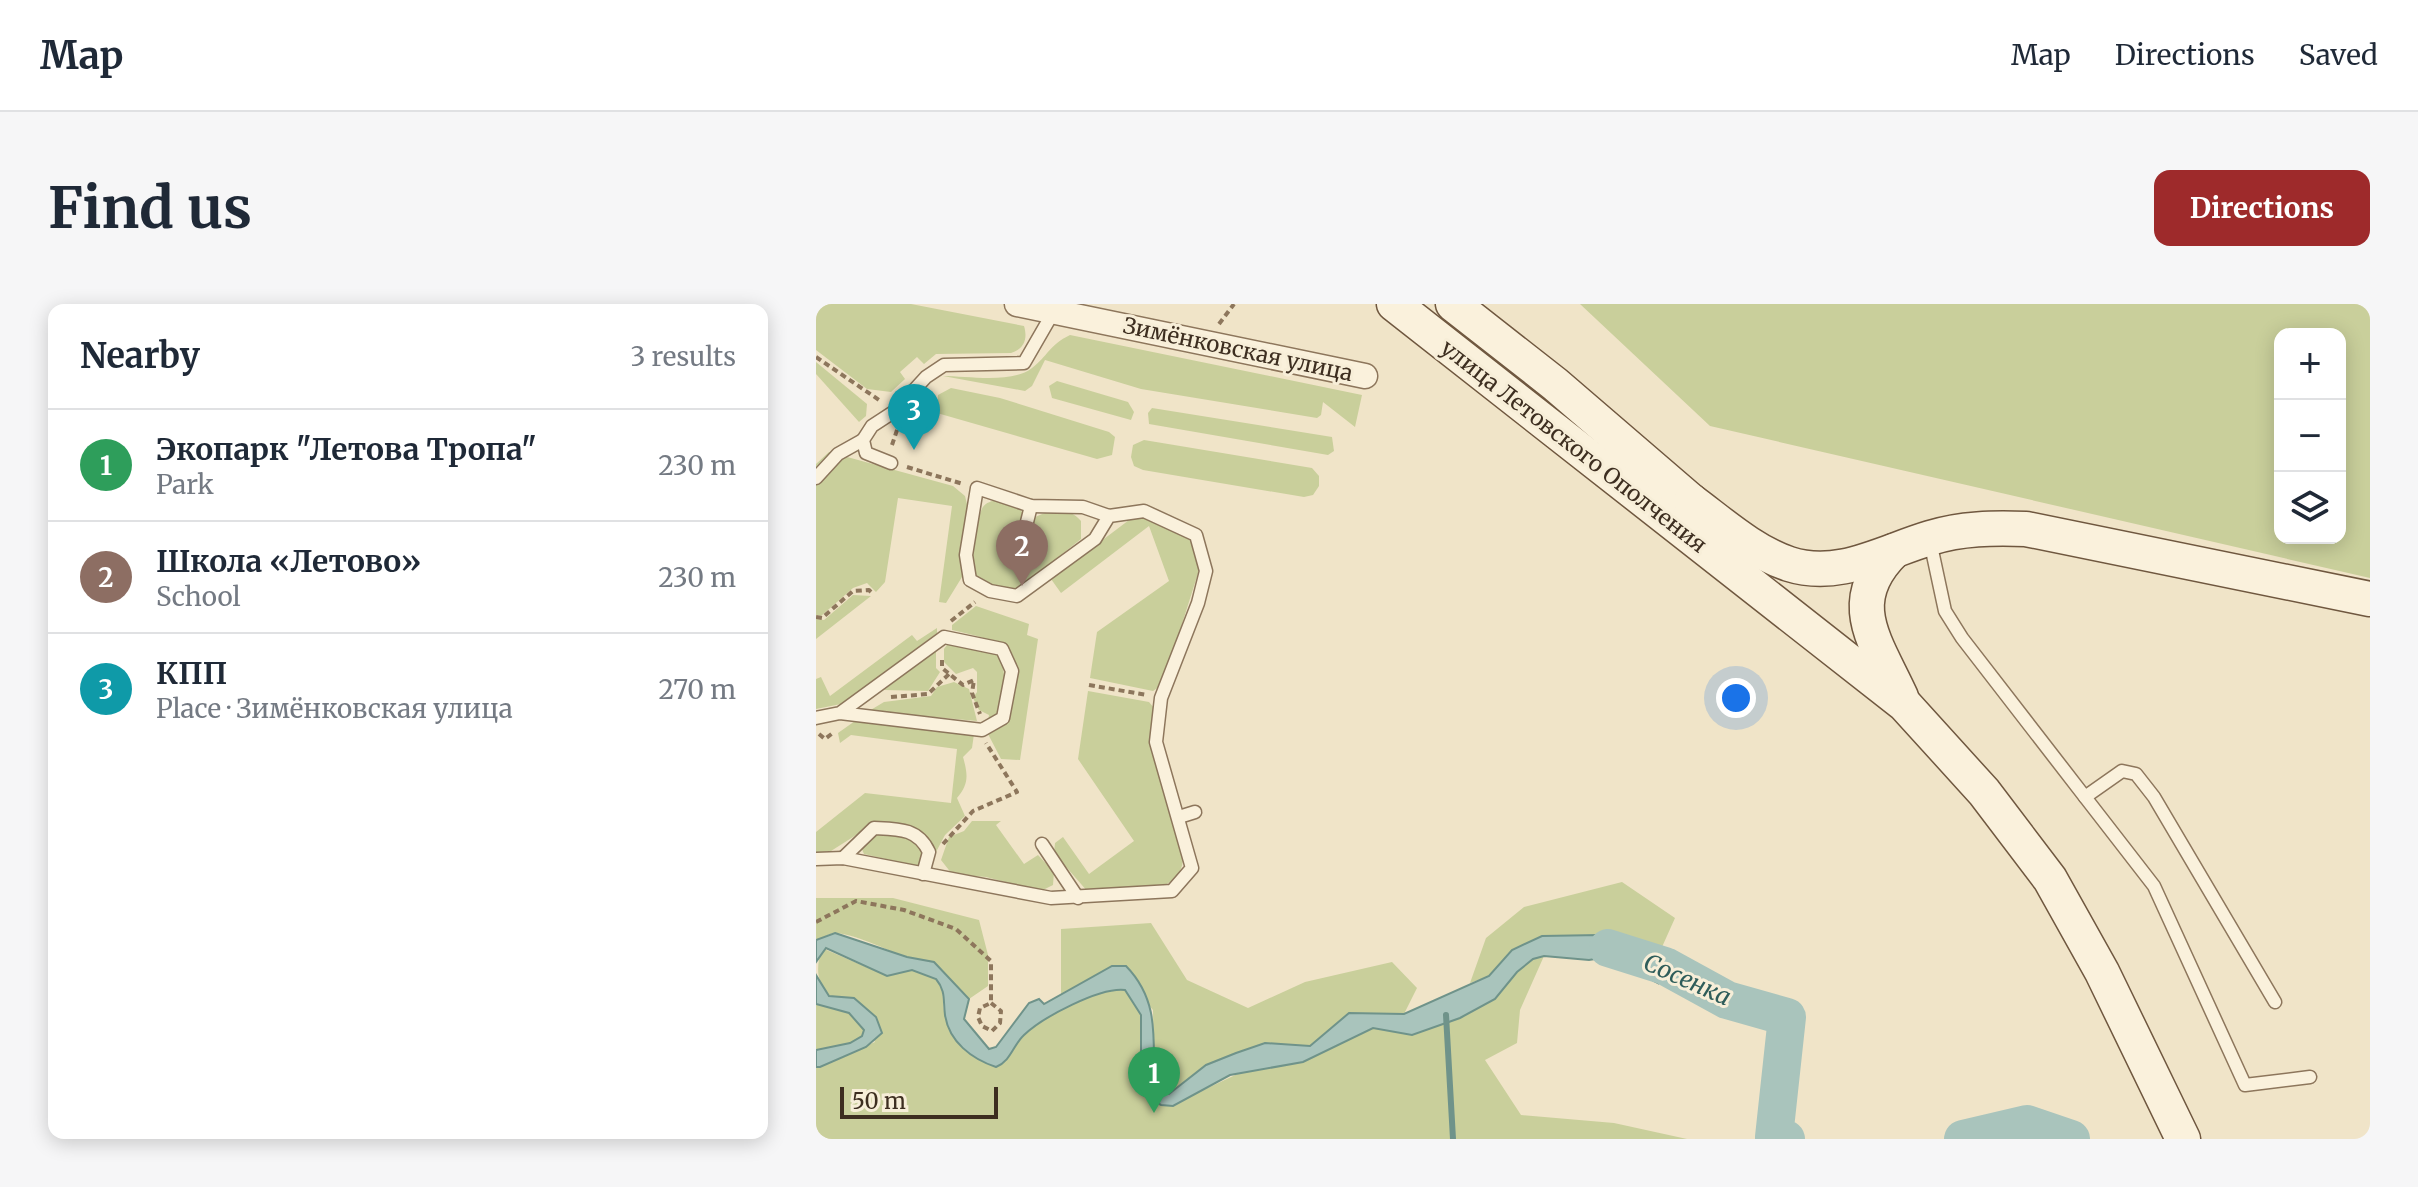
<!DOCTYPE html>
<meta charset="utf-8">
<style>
body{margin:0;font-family:Merriweather,serif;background:#f6f6f7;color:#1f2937}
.controls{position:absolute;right:24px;top:24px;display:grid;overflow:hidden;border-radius:16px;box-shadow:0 4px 20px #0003}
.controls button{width:72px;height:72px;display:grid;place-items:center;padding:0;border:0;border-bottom:2px solid #e0e1e3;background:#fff;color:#1f2937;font:40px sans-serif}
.scale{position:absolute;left:24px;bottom:20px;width:158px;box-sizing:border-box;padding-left:8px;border:4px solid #3d2e20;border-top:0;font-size:22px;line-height:28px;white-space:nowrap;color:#3d2e20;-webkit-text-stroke:6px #f7eed8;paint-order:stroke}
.you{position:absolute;left:920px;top:394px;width:28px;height:28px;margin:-20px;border:6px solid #fff;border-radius:50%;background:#1a73e8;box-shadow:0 0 0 12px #1a73e833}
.badge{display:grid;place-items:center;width:52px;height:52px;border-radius:50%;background:#9e2a2b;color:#fff;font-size:26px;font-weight:700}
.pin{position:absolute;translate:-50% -66px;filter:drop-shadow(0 2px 4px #0008)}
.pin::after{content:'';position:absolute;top:42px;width:28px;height:24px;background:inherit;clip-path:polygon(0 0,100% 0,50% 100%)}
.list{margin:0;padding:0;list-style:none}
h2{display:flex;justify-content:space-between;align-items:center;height:104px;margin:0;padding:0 32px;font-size:34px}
h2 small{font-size:26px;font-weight:400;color:#747a83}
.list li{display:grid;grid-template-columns:52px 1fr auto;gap:24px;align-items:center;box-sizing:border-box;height:112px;padding:0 32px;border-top:2px solid #e0e1e3}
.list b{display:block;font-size:30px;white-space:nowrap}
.list p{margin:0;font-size:26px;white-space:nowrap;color:#747a83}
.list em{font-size:26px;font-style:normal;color:#747a83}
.icon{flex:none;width:44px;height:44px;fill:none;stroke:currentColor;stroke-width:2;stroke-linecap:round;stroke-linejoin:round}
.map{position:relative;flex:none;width:1554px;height:835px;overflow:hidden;border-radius:16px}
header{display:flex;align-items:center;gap:48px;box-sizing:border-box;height:112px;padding:0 40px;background:#fff;border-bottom:2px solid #e0e1e3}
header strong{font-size:38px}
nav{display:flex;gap:44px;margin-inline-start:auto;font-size:28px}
.intro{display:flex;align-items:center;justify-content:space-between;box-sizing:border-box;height:192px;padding:0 48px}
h1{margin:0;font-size:56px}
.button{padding:20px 36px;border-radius:16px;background:#9e2a2b;color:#fff;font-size:28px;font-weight:700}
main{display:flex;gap:48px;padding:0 48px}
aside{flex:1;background:#fff;border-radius:16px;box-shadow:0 4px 20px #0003}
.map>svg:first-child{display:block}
</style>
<header>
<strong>Map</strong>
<nav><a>Map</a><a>Directions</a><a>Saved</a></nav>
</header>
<div class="intro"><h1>Find us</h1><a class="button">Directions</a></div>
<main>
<aside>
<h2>Nearby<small>3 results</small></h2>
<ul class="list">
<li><span class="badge" style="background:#2e9e5b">1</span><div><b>Экопарк &quot;Летова Тропа&quot;</b><p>Park</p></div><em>230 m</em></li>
<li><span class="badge" style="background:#8d6e63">2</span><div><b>Школа «Летово»</b><p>School</p></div><em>230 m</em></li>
<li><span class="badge" style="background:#0f9aa8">3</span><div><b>КПП</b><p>Place · Зимёнковская улица</p></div><em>270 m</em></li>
</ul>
</aside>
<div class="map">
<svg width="1554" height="835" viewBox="0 0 1554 835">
<rect width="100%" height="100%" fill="#f0e4c8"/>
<!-- green -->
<g fill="#c9cf9b" fill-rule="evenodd">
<path d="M0,0h95l113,22c4,13 0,23 -13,27l-75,1 -12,10 -7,-7 -17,15 5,7 -14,13 -24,-3 -51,-39z"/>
<path d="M764,0h790v274l-660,-152zM1464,30h60v204h-60z"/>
<path d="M254,31l292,60 -7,32 -32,-25 -2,13 -4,3 -176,-29 -96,-29 -13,26 -7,5 -82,-15c25,0 69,8 89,-8 16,-12 17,-23 38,-33z"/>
<polygon points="0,58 51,100 50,112 43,118 0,70"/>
<polygon points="241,77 312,98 318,108 315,116 236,94 233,82"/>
<polygon points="135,84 184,94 293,128 299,133 296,151 281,155 121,109 122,91"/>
<polygon points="336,104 516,133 518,147 512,151 333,120 332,109"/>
<polygon points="328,136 496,164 503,172 503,182 497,191 488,193 327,166 318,162 315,153 317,141"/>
<polygon points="13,148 137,182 149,192 153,208 146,273 130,299 123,298 136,202 82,194 69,278 60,288 51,279 37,284 5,312 0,311 0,160"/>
<path d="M180,196l20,5 6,7 -1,8 6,2c16,-11 40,-18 54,-1v18l-64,51c-11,0 -36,-5 -42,-15 -7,-13 0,-52 6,-64 3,-8 8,-9 15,-11z"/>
<path d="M317,213c18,-2 54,13 62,31 3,5 3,13 5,19l-37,117 -10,7 -63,-13 7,-46 72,-51 -20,-55 -88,67 -10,-14z"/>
<polygon points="37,291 55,292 0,335 0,315 8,316"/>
<path d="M160,302l53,18 -2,11 11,4 -18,121 -19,-1 -13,-25 19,-14c15,-71 18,-73 -55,-90v-5z"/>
<polygon points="121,324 121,329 30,399 0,405 0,375 5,373 14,392 96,331 101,337"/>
<path d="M133,338l49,12c11,18 6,48 -5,66l-5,1 1,-6 -10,-5 -6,-12 4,-6v-20l-4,-4 -17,6 -12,-12v-13z"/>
<polygon points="120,345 120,364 124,368 112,387 68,386"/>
<polygon points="138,378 153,385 161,417 53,407 68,398 115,392 121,383"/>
<path d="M272,387l61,11 5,6 -3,36 32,116c-4,40 -65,30 -95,32l-34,-39 1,-10 8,-6 26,37 45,-33 -56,-82z"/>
<path d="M39,417l119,13 -2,14 -9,9c5,18 6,27 -6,41l8,18 -20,19 -9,17 -20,-24 -41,-5 -44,28 -15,2v-21l49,-39 86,10 6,-54 -106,-14 -11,8 -2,-10z"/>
<polygon points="156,517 185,517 180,521 208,560 222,551 238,568 237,581 225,587 170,573 136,570 125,556 133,533 148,527"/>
<polygon points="58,529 94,532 108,547 106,559 100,562 48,550 45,543"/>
<polygon points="806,578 859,614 842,652 822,640 696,646 673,672 654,679 670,634 708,603"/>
<path d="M0,594h77l86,22 9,35v31l-19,13c-15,-21 -110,-67 -135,-66 -5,1 -13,5 -18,7z"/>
<path d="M335,619l36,57 61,28 57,-26 87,-20 25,26 -13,26 -55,-1 -39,33 -45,-3 -59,22 -25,23 14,6 53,-25 55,-7 70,-34 68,-5 19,-5 35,-19 22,-27 16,-13 11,-3 -24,54 -3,33 -32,17 36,55 93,8 73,16h-871v-72l59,-25 -21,-44 -25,-1c-13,-15 -13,-31 -7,-49l65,28 25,-6 24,9c10,13 5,22 9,36 8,26 26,43 51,52 15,-6 17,-22 28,-32 19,-19 76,-48 101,-45l16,25v76h16l-3,-7 -1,-74 -41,-44 -51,28v-65z"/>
<polygon points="0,700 33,709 48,726 46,732 34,739 0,746"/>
</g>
<!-- water -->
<g fill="#a9c4bc" stroke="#6f938a" stroke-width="2">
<path d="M19,629l72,24 27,5 35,37 -5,20 25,30 7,-2 33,-44 10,-4 5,5 68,-38h14c34,35 27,73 28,118l3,7 12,3 37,-29 30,-12 29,-10 45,3 39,-33 55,1 85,-38 23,-26 30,-14 58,-1 38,9 20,12v27l-51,-26 -18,3 -45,-4 -11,3 -16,13 -22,27 -35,19 -48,17 -39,-7 -70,34 -73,13 -57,31 -12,-1 -20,-11v-79l-16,-25c-25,-3 -82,27 -101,45 -11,10 -13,26 -28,32 -24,-8 -47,-25 -51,-52 -2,-15 1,-24 -9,-36l-24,-9 -25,6 -61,-28 -10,14v-22z"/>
<polygon points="0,671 13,692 38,694 60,713 66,729 50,743 4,763 0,763 0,746 34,739 46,732 48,726 33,709 0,700"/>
</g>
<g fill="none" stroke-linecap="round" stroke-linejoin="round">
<!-- stream -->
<polyline stroke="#6f938a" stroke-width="6" points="630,711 637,835"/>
<!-- river -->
<g stroke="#a9c4bc" stroke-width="38">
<polyline points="792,644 849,662 911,696 971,713 958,833 970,835"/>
<polyline points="1147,835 1211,820 1255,835"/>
</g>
<!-- service casing -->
<g stroke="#8d765c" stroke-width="15">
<g id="service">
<polyline points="75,159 50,149 47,136 56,122 79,107 110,73 128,61 208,59 238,7"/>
<polyline points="0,174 22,150 47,136"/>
<polyline points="211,218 215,202"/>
<polyline points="1114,237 1129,307 1146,334 1269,493 1306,467 1320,470 1338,493 1459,698"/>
<polyline points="0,414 24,409 166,426 187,414 196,367 186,345 128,333 24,409"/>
<polyline points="1269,493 1338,582 1429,781 1494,773"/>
<polyline points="363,513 379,508"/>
<polyline points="226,540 262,594"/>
<path d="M27,554l31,-30c24,1 44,0 55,24l-6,22"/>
<polyline points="0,555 27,554 235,594 356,587 376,564 340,438 345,394 382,299 390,267 380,231 328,207 293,212 267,203 215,202 161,184 150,251 154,276 174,287 201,292 279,235 293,212"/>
</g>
</g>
<!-- minor casing -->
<g stroke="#8d765c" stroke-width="27">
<polyline id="minor" points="201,0 549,72"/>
</g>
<!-- secondary casing -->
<g stroke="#6f573f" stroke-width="37">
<g id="secondary">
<polyline points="578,0 1089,401 1168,488 1234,575 1286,668 1367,835"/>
<polyline points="637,0 739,80 875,197 888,215"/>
<path d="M875,197c30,22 62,51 98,63 50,16 94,-12 141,-26 32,-10 63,-10 96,-9l344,70"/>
<path d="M1078,247c-52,51 -18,91 7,146"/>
</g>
</g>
<!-- path -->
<g stroke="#8d765c" stroke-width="4" stroke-dasharray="6 4" stroke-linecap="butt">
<polyline points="403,20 418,0"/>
<polyline points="0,53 66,98"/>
<polyline points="76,141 82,123"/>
<polyline points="91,163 147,180"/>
<polyline points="0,313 6,314 37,287 53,286 57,290"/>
<polyline points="135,317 159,298"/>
<polyline points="126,356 126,364 147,381 158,376 156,389 164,410"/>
<polyline points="273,381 331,391"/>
<polyline points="75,393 112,390 133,370"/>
<polyline points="3,430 9,435 18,428"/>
<polyline points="127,540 157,507 201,488 170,439"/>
<polyline points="0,618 40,597 88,606 140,625 175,657 175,699"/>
<polygon points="175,699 185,707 184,719 176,727 166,722 162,713 164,704"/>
</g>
<!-- service -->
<use href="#service" stroke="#faf1dc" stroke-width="12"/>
<!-- minor -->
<use href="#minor" stroke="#faf1dc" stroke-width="24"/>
<!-- secondary -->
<use href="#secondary" stroke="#faf1dc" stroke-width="34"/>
</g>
<g text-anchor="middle" stroke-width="6" stroke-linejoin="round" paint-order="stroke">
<!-- street labels -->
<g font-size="22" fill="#3d2e20" stroke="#f7eed8">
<text transform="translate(422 45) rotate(12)" y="8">Зимёнковская улица</text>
<text transform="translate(758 142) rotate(38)" y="8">улица Летовского Ополчения</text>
</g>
<!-- water labels -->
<g font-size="24" font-style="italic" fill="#2f5d5a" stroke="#f7eed8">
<text transform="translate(871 676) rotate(24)" y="8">Сосенка</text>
</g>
</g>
</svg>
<div class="controls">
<button>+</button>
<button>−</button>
<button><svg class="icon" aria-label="layers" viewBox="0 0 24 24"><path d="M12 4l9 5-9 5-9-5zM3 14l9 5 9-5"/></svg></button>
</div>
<div class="scale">50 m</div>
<div class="you"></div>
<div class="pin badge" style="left:338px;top:809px;background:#2e9e5b">1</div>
<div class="pin badge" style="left:206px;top:282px;background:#8d6e63">2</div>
<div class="pin badge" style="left:98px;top:146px;background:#0f9aa8">3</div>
</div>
</main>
